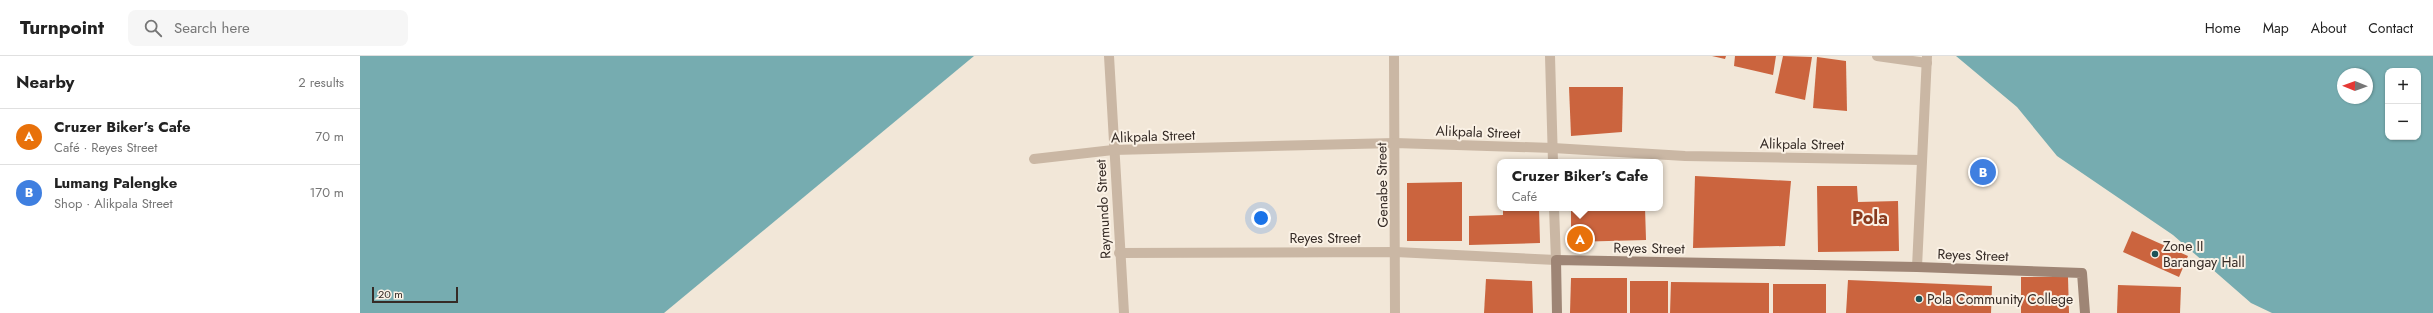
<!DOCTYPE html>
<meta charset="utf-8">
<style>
body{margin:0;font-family:Jost,sans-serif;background:#f6f6f6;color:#222}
.controls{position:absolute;right:12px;top:12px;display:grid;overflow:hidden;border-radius:8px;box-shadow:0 1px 3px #0004}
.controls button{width:36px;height:36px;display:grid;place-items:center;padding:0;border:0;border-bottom:1px solid #e0e0e0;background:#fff;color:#222;font:20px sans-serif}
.compass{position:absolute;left:1977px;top:12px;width:36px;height:36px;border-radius:50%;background:#fff;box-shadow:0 1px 3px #0004;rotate:271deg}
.scale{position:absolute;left:12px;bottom:10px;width:86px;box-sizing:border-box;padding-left:4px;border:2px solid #352b26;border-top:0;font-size:11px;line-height:14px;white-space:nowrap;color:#352b26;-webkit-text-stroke:3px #faf1e5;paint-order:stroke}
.you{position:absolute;left:901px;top:162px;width:14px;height:14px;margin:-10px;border:3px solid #fff;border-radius:50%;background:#1a73e8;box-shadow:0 0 0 6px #1a73e833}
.badge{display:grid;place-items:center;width:26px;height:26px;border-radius:50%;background:#d93025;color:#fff;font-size:13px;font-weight:700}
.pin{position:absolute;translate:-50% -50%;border:2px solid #fff;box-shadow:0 1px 4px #0006}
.popup{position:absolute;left:1137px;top:103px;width:166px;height:52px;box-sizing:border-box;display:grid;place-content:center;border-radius:8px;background:#fff;filter:drop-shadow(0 1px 3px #0005);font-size:13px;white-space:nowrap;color:#767676}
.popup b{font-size:15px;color:#222}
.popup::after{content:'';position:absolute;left:50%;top:100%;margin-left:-8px;border:8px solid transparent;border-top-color:#fff}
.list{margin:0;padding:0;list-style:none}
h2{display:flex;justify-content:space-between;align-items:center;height:52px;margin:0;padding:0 16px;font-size:17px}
h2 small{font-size:13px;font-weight:400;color:#767676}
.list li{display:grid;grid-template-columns:26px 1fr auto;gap:12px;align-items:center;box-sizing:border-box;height:56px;padding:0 16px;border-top:1px solid #e0e0e0}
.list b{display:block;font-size:15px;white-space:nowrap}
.list p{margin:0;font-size:13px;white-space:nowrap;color:#767676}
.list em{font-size:13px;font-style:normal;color:#767676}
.icon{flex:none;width:22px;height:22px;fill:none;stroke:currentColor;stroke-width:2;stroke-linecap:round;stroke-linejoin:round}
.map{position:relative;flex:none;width:2073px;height:257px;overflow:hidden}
header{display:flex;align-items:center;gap:24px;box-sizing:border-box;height:56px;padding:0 20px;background:#fff;border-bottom:1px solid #e0e0e0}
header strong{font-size:19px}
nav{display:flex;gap:22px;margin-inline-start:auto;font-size:14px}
.search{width:280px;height:36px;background:#f6f6f6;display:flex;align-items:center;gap:10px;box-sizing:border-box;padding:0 14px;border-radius:8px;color:#767676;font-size:15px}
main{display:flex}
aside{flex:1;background:#fff}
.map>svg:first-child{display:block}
</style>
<header>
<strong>Turnpoint</strong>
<div class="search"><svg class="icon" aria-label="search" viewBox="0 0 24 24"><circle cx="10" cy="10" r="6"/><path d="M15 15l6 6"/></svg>Search here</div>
<nav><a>Home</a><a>Map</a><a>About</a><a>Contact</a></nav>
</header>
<main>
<aside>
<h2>Nearby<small>2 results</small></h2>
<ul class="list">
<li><span class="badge" style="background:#e8710a">A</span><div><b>Cruzer Biker’s Cafe</b><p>Café · Reyes Street</p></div><em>70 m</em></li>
<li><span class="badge" style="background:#3f7fe0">B</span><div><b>Lumang Palengke</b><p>Shop · Alikpala Street</p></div><em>170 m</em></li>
</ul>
</aside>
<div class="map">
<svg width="2073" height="257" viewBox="0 0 2073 257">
<rect width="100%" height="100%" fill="#f2e7d8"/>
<!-- water -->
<g fill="#76acb0" fill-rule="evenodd">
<polygon points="0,0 614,0 304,257 0,257"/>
<path d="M1596,0h477v257h-161l-21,-10 -78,-68 -116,-79 -40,-49zM2028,15h30v66h-30zM1983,18h24v24h-24z"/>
</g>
<!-- building -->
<g fill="#cb643e">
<polygon points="1352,0 1366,0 1365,3"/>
<polygon points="1375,0 1416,0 1413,19 1374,10"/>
<polygon points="1423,0 1452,1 1445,44 1415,37"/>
<polygon points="1457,1 1486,5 1487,55 1453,52"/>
<polygon points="1209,31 1263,31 1262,76 1211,80"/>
<polygon points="1335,120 1431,125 1425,190 1333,192"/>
<polygon points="1102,126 1102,185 1047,185 1047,127"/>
<polygon points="1457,130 1497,130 1498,146 1538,145 1539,195 1458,196"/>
<polygon points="1143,152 1179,152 1180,187 1109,189 1109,160 1143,159"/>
<polygon points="1275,152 1285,152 1286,184 1211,186 1211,154"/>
<polygon points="1772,175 1828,200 1819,221 1763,196"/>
<polygon points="1661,221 1708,221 1709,257 1661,257"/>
<polygon points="1211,222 1267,222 1267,257 1210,257"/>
<polygon points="1126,223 1172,225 1173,257 1124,257"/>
<polygon points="1488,224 1632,230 1631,257 1486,257"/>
<rect x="1270" y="225" width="38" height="32"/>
<polygon points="1311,226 1409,227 1409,257 1310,257"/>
<rect x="1413" y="228" width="53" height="29"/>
<polygon points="1758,229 1821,231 1820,257 1757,257"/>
</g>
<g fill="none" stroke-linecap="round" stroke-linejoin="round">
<!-- street -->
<g stroke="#cab7a4" stroke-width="10">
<polyline points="749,0 764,257"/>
<polyline points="1034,0 1035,257"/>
<polyline points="1190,0 1193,106"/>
<polyline points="1517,0 1567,7"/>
<polyline points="674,103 753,94 1035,87 1193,92 1325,100 1562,104"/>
<polyline points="759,197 1036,196 1196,204 1194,152"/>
<polyline points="1557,211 1567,0"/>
</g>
<!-- secondary -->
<polyline stroke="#9e8575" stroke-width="10" points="1197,257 1196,204 1557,211 1722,217 1725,257"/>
</g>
<!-- markers -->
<g fill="#1a5358" stroke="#faf1e5" stroke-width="1.5">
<circle cx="1795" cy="198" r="4"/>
<circle cx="1559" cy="243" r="4"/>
</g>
<g text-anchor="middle" stroke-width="4" stroke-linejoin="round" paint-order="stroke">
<!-- street labels -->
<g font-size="14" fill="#352b26" stroke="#faf1e5">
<text transform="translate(1118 76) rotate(2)" y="5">Alikpala Street</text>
<text transform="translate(793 80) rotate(-2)" y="5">Alikpala Street</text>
<text transform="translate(1442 88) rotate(1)" y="5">Alikpala Street</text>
<text transform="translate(1022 129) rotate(-91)" y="5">Genabe Street</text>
<text transform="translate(743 153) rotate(-93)" y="5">Raymundo Street</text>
<text x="965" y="187">Reyes Street</text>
<text transform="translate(1289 192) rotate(1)" y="5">Reyes Street</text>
<text transform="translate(1613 199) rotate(2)" y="5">Reyes Street</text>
</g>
<!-- poi labels -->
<g font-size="14" fill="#352b26" stroke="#faf1e5" text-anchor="start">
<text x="1803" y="195">Zone II<tspan x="1803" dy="16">Barangay Hall</tspan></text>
<text x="1567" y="248">Pola Community College</text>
</g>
<!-- district labels -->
<g font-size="18" font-weight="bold" fill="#88391c" stroke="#faf1e5">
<text x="1510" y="168">Pola</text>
</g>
</g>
</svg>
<div class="controls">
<button>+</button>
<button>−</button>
</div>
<svg class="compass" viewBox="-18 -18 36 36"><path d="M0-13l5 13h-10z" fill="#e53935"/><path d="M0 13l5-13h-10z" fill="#767676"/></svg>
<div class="scale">20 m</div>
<div class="you"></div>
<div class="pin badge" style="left:1220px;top:183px;background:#e8710a">A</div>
<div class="popup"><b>Cruzer Biker’s Cafe</b>Café</div>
<div class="pin badge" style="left:1623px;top:116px;background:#3f7fe0">B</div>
</div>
</main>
